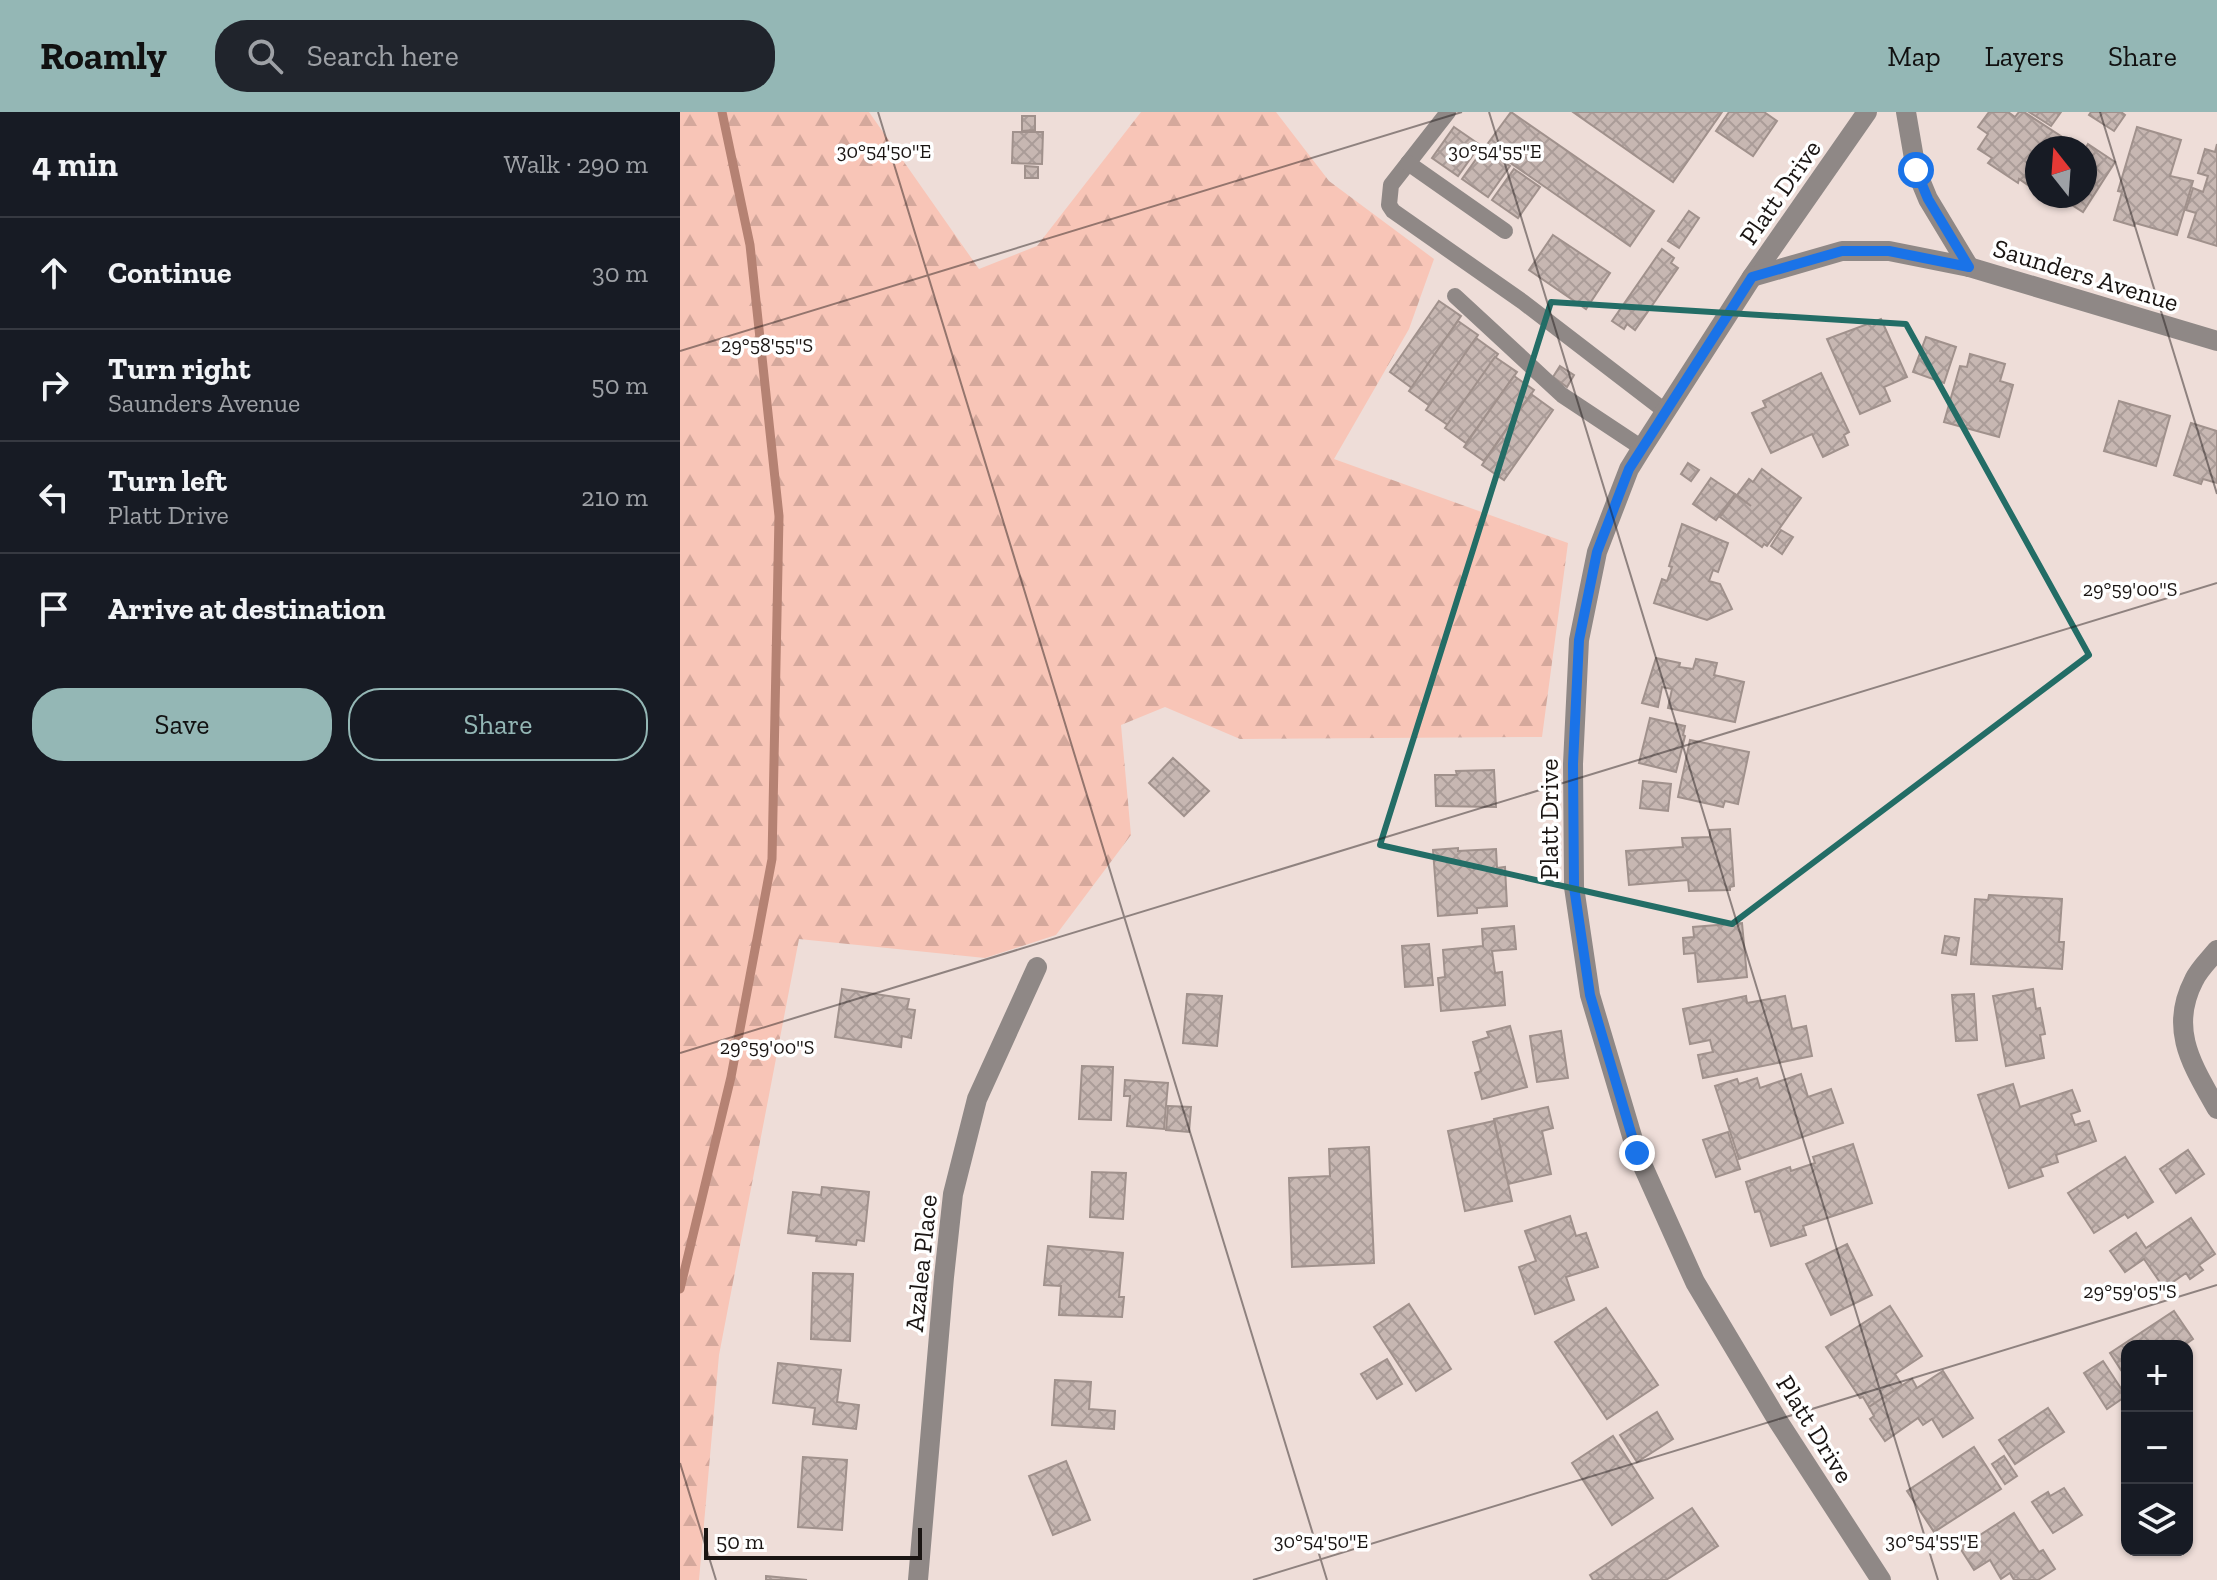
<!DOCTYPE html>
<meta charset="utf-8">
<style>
body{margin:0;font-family:"Zilla Slab",serif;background:#20242c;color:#f1f3f6}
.controls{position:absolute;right:24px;bottom:24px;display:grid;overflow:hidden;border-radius:16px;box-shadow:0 2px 6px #0004}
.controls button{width:72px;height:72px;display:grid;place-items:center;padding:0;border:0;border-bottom:2px solid #363941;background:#171b24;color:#f1f3f6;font:40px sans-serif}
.compass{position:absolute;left:1345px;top:24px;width:72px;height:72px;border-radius:50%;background:#171b24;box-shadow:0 2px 6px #0004;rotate:343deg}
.scale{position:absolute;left:24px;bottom:20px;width:218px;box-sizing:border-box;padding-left:8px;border:4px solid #1a1513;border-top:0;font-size:22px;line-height:28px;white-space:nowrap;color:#1a1513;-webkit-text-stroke:6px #fff;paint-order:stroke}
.stop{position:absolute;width:24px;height:24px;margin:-18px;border:6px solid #1a73e8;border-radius:50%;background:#fff}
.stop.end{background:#1a73e8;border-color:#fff;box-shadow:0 2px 8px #0008}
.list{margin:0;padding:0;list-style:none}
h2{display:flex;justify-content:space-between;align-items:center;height:104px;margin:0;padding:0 32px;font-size:34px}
h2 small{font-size:26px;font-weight:400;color:#9ea1a6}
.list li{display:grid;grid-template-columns:52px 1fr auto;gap:24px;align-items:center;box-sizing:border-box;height:112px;padding:0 32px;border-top:2px solid #363941}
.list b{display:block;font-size:30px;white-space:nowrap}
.list p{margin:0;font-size:26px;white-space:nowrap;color:#9ea1a6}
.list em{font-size:26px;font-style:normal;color:#9ea1a6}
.actions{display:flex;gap:16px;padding:24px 32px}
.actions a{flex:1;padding:18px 0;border:2px solid #94b7b5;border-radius:32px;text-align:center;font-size:28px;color:#94b7b5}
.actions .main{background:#94b7b5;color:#111}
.icon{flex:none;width:44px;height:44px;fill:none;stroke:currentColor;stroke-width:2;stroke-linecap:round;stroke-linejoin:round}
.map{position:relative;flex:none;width:1537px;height:1468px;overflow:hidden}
header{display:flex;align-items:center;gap:48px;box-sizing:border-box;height:112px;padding:0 40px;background:#94b7b5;color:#111}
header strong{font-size:38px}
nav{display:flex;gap:44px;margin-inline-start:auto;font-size:28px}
.search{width:560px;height:72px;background:#20242c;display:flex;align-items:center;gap:20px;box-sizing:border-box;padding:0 28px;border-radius:32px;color:#9ea1a6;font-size:30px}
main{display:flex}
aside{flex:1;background:#171b24}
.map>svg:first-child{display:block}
</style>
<header>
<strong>Roamly</strong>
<div class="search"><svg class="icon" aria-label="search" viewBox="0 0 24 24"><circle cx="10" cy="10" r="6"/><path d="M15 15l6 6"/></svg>Search here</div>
<nav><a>Map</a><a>Layers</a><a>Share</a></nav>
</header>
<main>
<aside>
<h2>4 min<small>Walk · 290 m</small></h2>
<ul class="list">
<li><svg class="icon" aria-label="ahead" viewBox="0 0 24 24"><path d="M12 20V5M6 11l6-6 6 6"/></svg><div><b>Continue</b></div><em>30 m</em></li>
<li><svg class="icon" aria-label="right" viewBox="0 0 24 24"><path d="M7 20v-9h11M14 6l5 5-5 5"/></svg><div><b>Turn right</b><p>Saunders Avenue</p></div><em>50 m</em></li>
<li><svg class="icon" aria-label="left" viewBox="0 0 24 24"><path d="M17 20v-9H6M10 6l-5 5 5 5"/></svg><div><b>Turn left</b><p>Platt Drive</p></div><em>210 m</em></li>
<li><svg class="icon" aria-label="arrive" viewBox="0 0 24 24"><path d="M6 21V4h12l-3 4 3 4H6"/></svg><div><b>Arrive at destination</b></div></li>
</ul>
<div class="actions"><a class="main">Save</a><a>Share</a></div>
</aside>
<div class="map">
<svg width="1537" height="1468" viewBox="0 0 1537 1468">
<defs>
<pattern id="forest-firs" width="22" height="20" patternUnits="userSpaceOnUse" patternTransform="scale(2)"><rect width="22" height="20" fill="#f8c5b7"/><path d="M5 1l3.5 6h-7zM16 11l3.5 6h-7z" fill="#d4a89c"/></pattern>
<pattern id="building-cross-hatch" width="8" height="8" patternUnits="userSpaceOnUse" patternTransform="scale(2)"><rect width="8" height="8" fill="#c7b7b2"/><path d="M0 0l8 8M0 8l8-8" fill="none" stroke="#aa9c98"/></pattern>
</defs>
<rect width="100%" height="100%" fill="#eeddd8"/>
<!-- forest -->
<polygon fill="url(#forest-firs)" points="0,0 189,0 299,157 357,134 461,0 596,0 649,69 754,147 729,217 654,347 888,431 862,625 560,627 485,595 441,613 451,723 376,823 305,846 119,827 39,1243 19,1468 0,1468"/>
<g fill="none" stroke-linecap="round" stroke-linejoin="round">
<!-- stream -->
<polyline stroke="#b58273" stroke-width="9" points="0,1177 51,965 92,747 99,404 70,133 42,0"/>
</g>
<!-- building -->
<g fill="url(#building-cross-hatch)" stroke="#a0918c" stroke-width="2">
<polygon points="831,0 974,99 950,134 806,34"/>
<polygon points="893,0 1042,0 993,70"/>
<polygon points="1049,0 1084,0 1097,9 1073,44 1036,19"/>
<polygon points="1309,0 1328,0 1335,5 1339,0 1344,0 1390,30 1386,36 1357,36 1355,78 1339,67 1338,71 1308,51 1312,46 1298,37 1308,22 1298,15"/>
<polygon points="1349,0 1381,0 1371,14"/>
<polygon points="1411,0 1441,0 1445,3 1434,19 1409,3"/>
<polygon points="342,4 355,4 355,18 342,19"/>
<polygon points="774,15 800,33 778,64 752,46"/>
<polygon points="1457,15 1501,28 1490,64 1513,69 1497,123 1455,111 1454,114 1434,108 1442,80 1438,79"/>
<polygon points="333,20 363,20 362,52 332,51"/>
<polygon points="1408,32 1435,50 1403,100 1378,84 1405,84 1405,37"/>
<polygon points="1537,32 1537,134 1508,125 1516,101 1506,98 1513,76 1523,80 1528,64 1518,61 1525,37 1535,40"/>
<polygon points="804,36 830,54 808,85 782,67"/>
<polygon points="345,54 358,55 358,66 345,66"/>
<polygon points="834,57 860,75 838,106 812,88"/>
<polygon points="1009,99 1019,106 999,136 988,129"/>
<polygon points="873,123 930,161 906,197 849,158"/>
<polygon points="982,137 994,146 991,151 998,156 955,218 947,212 944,217 932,209"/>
<polygon points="759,189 781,204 732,276 710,260"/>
<polygon points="1201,207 1227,265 1204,275 1210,289 1180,302 1147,227"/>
<polygon points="778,209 798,223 750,294 729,279"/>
<polygon points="1246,225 1276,235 1264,271 1233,260"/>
<polygon points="796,226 818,242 768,313 746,298"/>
<polygon points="1290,242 1325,252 1320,269 1333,273 1319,325 1264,310 1280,254 1287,255"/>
<polygon points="815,245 837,260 786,331 765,316"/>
<polygon points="880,254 894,263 887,275 873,265"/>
<polygon points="1141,261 1169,320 1164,323 1168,333 1143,345 1132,322 1091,341 1072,301 1086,295 1083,289"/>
<polygon points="834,264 854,278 804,349 784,335"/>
<polygon points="851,282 873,298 824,368 802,353"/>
<polygon points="1439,289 1490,304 1476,354 1424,339"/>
<polygon points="1511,311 1537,319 1537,371 1523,367 1521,372 1494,363"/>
<polygon points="1008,351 1019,358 1011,369 1001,362"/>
<polygon points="1082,357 1121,386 1087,434 1084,432 1082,435 1040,405 1056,383 1071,394 1057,383 1069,367 1073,370"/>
<polygon points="1031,366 1055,382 1036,408 1013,392"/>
<polygon points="1002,412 1048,431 1038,460 1033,458 1029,469 1040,472 1052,497 1027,508 974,491 982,467 987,469 992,455 989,454"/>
<polygon points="1101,418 1113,425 1102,442 1091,434"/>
<polygon points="976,546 1000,551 999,555 1013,557 1016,547 1037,551 1034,563 1064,570 1055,610 988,596 992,577 982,575 978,595 962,591"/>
<polygon points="970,606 1005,614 1003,623 1005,624 996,660 959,651"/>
<polygon points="1010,628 1069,640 1058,692 1045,689 1043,695 998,685"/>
<polygon points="493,646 529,679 504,704 469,671"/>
<polygon points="814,658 816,695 756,694 755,663 777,663 776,659"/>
<polygon points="963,669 991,672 988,699 960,696"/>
<polygon points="1050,717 1054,774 1050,775 1050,778 1009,779 1008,768 949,773 946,739 1003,735 1002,726 1030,725 1030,718"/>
<polygon points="778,736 778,739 816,737 817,756 825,755 827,794 797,796 797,801 758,804 753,738"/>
<polygon points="1309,783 1382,787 1379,830 1384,830 1382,857 1291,852 1295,787 1308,788"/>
<polygon points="1062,811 1067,865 1018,870 1015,841 1004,842 1003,826 1014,825 1013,815"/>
<polygon points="834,814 836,837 812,839 815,861 822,860 825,893 761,899 758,866 765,865 763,838 803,834 802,817"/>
<polygon points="1265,824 1279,826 1276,843 1262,841"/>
<polygon points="749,832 753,873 725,875 722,834"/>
<polygon points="162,877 229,887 227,897 235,898 231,926 222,924 221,935 155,925"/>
<polygon points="1353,877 1356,897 1360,896 1365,922 1360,923 1364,946 1326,954 1313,884"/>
<polygon points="507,882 542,884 537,934 503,931"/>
<polygon points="1294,882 1297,928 1276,929 1272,883"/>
<polygon points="1066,884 1067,891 1105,884 1112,917 1126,914 1132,944 1023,966 1018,943 1033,940 1030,928 1010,932 1003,897"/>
<polygon points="830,914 847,975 802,987 795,961 801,959 793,930 809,925 807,920"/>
<polygon points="881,919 888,966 857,970 850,924"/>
<polygon points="402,954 433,955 431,1008 399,1007"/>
<polygon points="1121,962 1128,985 1151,977 1163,1011 1059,1047 1035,974 1057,967 1059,972 1077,966 1080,976"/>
<polygon points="445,968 488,971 484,1017 447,1014 450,984 444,984"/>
<polygon points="1333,972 1340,995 1392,978 1400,999 1391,1002 1395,1013 1409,1009 1416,1029 1376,1043 1378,1050 1360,1056 1363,1064 1329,1076 1298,983"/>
<polygon points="488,994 511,995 509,1020 486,1018"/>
<polygon points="868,995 873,1016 862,1019 871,1062 828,1072 814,1007"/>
<polygon points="814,1009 832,1089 785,1099 768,1019"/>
<polygon points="1048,1020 1060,1057 1036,1065 1023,1028"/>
<polygon points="1173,1032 1192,1091 1123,1114 1126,1123 1091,1134 1080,1099 1075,1100 1066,1070 1110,1055 1111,1059 1135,1051 1133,1045"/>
<polygon points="689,1035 694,1151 612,1155 609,1066 650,1064 649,1037"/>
<polygon points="1508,1038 1524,1062 1496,1081 1480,1057"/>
<polygon points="1445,1045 1473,1090 1448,1106 1445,1102 1414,1121 1388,1081"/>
<polygon points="412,1060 446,1061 443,1107 410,1105"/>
<polygon points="142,1075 189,1080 184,1129 177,1128 176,1133 136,1129 137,1124 108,1121 113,1080 141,1083"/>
<polygon points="890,1104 896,1124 906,1121 918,1155 886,1165 894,1188 855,1202 839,1155 856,1149 845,1119"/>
<polygon points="1511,1106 1535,1142 1519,1153 1523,1158 1510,1167 1506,1161 1484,1176 1464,1147 1445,1160 1430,1139 1456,1121 1466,1136"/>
<polygon points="1167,1132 1192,1183 1151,1203 1126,1152"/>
<polygon points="368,1134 443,1141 439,1185 444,1185 442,1205 379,1203 381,1174 364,1173"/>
<polygon points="133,1161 173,1162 170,1229 131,1227"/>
<polygon points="729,1192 771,1257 736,1279 694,1215"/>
<polygon points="1210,1194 1242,1244 1215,1262 1222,1273 1189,1295 1183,1285 1180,1286 1146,1235"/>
<polygon points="926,1196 978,1273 927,1307 875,1230"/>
<polygon points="1494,1199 1513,1227 1503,1234 1447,1234 1447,1254 1441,1258 1430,1241"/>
<polygon points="707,1247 722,1272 697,1287 681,1262"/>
<polygon points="1423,1249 1446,1284 1427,1297 1404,1261"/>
<polygon points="98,1251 161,1258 157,1290 179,1293 176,1317 133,1312 135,1296 93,1291"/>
<polygon points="1263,1259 1293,1306 1263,1325 1252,1307 1243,1313 1238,1306 1205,1329 1190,1307 1194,1304 1189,1295 1232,1267 1237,1276"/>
<polygon points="375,1268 411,1270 409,1297 435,1299 434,1317 372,1313"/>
<polygon points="1368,1296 1384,1320 1335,1352 1319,1328"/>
<polygon points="977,1300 993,1327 957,1350 940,1323"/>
<polygon points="933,1324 973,1386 932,1413 892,1351"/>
<polygon points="1294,1335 1321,1377 1254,1420 1227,1379"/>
<polygon points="1324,1344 1337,1364 1325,1372 1312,1352"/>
<polygon points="123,1345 167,1348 162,1418 118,1415"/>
<polygon points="386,1349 410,1408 373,1423 349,1364"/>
<polygon points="1384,1376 1402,1403 1373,1421 1352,1390 1368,1380 1370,1384"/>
<polygon points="1012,1396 1038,1434 986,1468 913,1468 910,1463"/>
<polygon points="1334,1401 1359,1440 1363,1438 1375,1457 1358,1468 1334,1468 1330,1461 1321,1467 1310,1448 1294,1458 1280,1436"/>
<polygon points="86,1464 127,1468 86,1468"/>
</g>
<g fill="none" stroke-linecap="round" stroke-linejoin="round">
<!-- service -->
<g stroke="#8f8886" stroke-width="16">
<polyline points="768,0 711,73 709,93 713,99 843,190 985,299"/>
<polyline points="728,51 825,119"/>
<polyline points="775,184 882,283 962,336"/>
</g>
<!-- minor -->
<g stroke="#8f8886" stroke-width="20">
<path d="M1537,838c-7,9 -18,19 -23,30 -26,50 -1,86 23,129"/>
<polyline points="238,1468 264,1165 273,1082 297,987 357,855"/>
</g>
<!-- tertiary -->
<g stroke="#8f8886" stroke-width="20">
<polyline points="1187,0 1072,165 962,336 949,357 917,440 899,528 893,652 894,775 910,883 957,1041 1015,1170 1098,1309 1201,1468"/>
<polyline points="1226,0 1236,58 1248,87 1289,155"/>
<polyline points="1072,165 1162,139 1209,139 1289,155 1537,229"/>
</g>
</g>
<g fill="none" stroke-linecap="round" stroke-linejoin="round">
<!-- route -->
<polyline stroke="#1a73e8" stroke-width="10" points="957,1041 910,883 894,775 893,652 899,528 917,440 949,357 1072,165 1162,139 1209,139 1289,155 1248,87 1236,58"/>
</g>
<!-- marked area -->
<path fill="none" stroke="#236d66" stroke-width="6" stroke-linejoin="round" d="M871,190l355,22 183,331 -357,269 -352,-79z"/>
<!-- ticks -->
<path fill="none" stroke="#1a1513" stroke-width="2" stroke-opacity="0.45" d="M198,0l449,1468M809,0l449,1468M1420,0l117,382M0,239l782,-239M0,941l1537,-470M0,1351l36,117M573,1468l964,-295"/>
<g text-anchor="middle" stroke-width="7" stroke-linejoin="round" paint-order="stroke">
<!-- street labels -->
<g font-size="26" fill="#1a1513" stroke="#fff">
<text transform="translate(1100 80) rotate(-55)" y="9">Platt Drive</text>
<text transform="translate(1406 163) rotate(17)" y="9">Saunders Avenue</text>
<text transform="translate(869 707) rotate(-90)" y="9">Platt Drive</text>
<text transform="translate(241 1151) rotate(-84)" y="9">Azalea Place</text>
<text transform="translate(1135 1317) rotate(58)" y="9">Platt Drive</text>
</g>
</g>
<g font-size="20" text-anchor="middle" fill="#1a1513" stroke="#fff" stroke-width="7" stroke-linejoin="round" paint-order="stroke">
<text x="204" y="46">30°54'50"E</text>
<text x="815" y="46">30°54'55"E</text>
<text x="87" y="240">29°58'55"S</text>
<text x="1450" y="484">29°59'00"S</text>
<text x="87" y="942">29°59'00"S</text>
<text x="1450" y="1186">29°59'05"S</text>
<text x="641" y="1436">30°54'50"E</text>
<text x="1252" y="1436">30°54'55"E</text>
</g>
</svg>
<div class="controls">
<button>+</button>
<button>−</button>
<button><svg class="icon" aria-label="layers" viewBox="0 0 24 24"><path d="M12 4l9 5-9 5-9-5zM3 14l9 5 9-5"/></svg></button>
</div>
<svg class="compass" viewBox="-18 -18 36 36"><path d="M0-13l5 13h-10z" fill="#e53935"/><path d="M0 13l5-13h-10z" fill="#9ea1a6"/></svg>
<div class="scale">50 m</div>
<div class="stop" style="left:1236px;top:58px"></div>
<div class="stop end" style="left:957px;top:1041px"></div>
</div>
</main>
